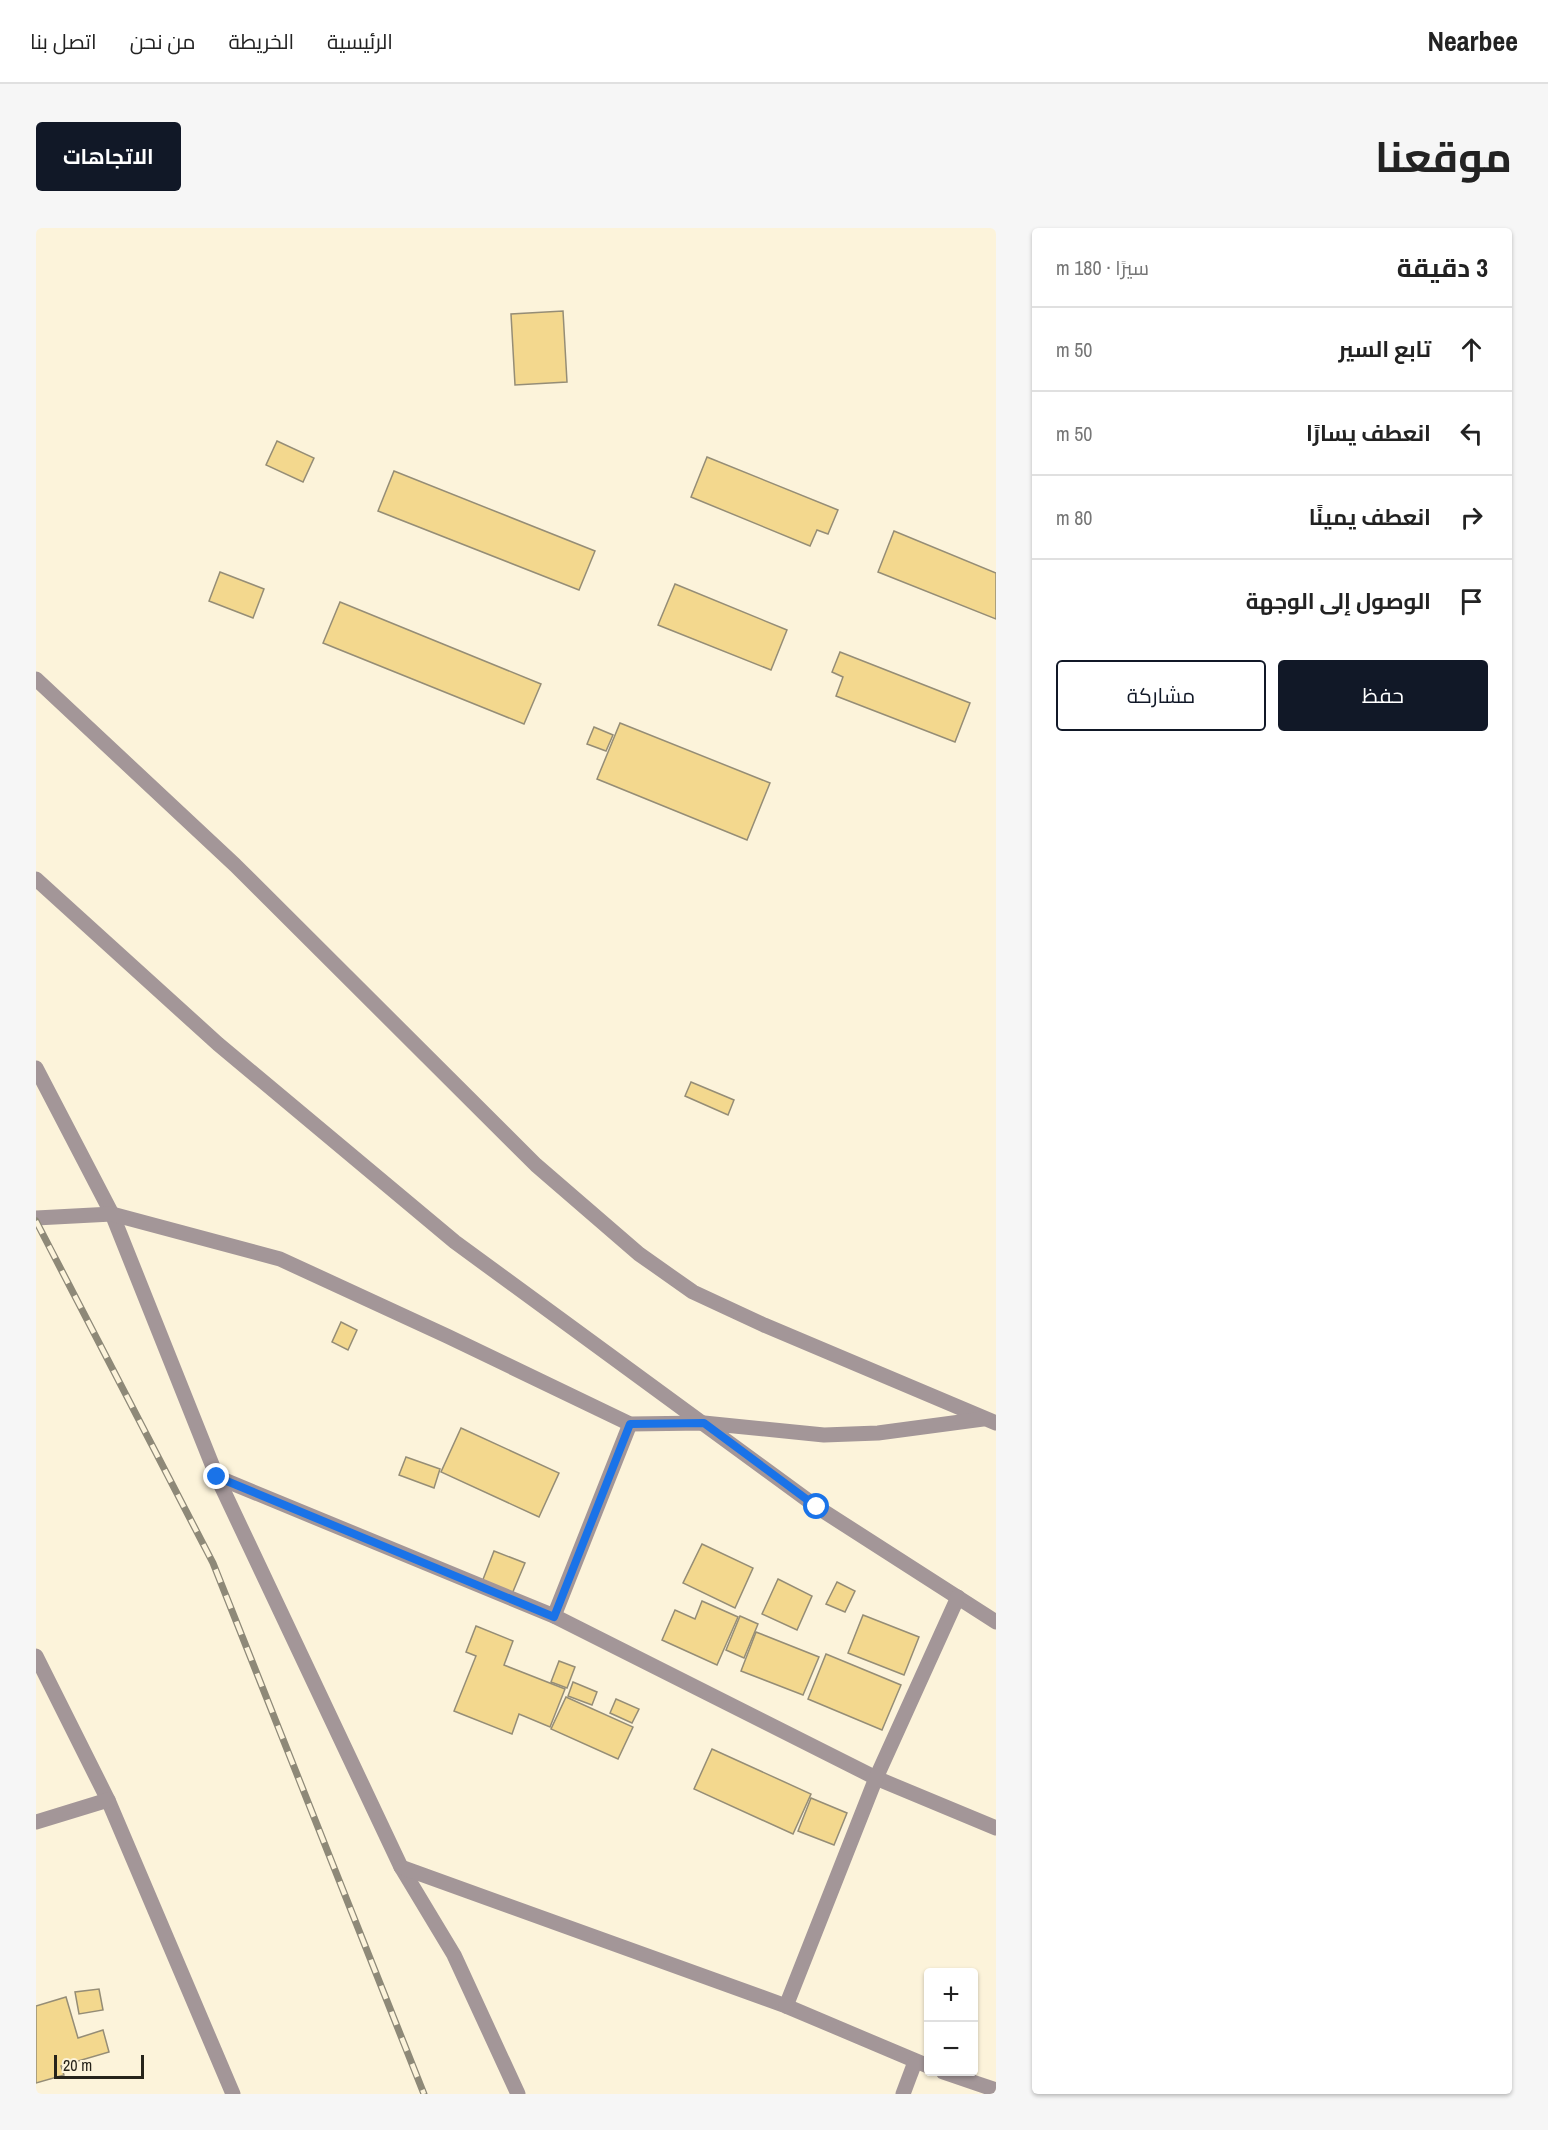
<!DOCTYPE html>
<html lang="ar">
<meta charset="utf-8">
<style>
body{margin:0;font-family:"Archivo Narrow",Cairo,sans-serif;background:#f6f6f6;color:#222;direction:rtl}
.controls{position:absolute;right:18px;bottom:18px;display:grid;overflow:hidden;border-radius:6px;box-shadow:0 2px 4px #0004}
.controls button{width:54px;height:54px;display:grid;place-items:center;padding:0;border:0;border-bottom:2px solid #e0e0e0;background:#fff;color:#222;font:30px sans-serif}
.scale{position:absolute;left:18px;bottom:15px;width:90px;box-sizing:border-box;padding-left:6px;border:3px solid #26231a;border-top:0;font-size:16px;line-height:21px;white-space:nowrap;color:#26231a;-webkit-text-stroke:4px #fcf3da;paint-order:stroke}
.stop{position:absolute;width:18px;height:18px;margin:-14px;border:4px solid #1a73e8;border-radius:50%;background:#fff}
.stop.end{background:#1a73e8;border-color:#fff;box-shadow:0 2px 6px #0008}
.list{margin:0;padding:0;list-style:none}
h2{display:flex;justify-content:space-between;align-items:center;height:78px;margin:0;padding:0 24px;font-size:26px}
h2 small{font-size:20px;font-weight:400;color:#767676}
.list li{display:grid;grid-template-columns:39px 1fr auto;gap:18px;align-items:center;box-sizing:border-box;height:84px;padding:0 24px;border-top:2px solid #e0e0e0}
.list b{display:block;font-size:22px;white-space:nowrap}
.list em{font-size:20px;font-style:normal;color:#767676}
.actions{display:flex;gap:12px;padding:18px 24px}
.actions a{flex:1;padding:14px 0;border:2px solid #111827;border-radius:6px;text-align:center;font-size:21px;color:#111827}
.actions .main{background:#111827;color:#fff}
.icon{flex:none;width:33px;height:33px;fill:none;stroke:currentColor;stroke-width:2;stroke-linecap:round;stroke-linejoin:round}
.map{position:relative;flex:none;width:960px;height:1866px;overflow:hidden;direction:ltr;border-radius:6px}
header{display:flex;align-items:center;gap:36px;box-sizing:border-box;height:84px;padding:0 30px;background:#fff;border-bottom:2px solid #e0e0e0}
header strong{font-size:28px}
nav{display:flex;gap:33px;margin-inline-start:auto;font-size:21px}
.intro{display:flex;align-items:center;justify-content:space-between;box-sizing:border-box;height:144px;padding:0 36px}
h1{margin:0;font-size:42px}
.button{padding:15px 27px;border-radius:6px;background:#111827;color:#fff;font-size:21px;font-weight:700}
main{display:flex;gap:36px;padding:0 36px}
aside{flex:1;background:#fff;border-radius:6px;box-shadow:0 2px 4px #0004}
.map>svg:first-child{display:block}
</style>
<header>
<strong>Nearbee</strong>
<nav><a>الرئيسية</a><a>الخريطة</a><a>من نحن</a><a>اتصل بنا</a></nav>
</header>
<div class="intro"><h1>موقعنا</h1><a class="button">الاتجاهات</a></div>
<main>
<aside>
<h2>3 دقيقة<small>سيرًا · 180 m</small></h2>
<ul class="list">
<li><svg class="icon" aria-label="ahead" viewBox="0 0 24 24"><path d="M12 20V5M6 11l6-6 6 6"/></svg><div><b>تابع السير</b></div><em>50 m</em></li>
<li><svg class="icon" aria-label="left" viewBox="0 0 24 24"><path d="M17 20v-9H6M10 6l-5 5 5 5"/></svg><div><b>انعطف يسارًا</b></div><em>50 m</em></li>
<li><svg class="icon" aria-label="right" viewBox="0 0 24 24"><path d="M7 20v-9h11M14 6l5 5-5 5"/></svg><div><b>انعطف يمينًا</b></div><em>80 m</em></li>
<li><svg class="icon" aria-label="arrive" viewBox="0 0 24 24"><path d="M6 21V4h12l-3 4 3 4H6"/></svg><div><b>الوصول إلى الوجهة</b></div></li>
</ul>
<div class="actions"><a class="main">حفظ</a><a>مشاركة</a></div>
</aside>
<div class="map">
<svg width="960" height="1866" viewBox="0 0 960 1866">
<rect width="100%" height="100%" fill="#fcf3da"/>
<!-- building -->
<g fill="#f3d88e" stroke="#958d76" stroke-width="1.5">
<polygon points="527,83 531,154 479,157 475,86"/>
<polygon points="241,213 278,230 267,254 230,237"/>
<polygon points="671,229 802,282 792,306 781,302 774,318 655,269"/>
<polygon points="358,243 559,323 543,362 342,283"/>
<polygon points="858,303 960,345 960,391 842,344"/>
<polygon points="184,344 228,361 217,390 173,373"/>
<polygon points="639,356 751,402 735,442 622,397"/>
<polygon points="304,374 505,456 488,496 287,415"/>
<polygon points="804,424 934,475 919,514 800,468 807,449 796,444"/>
<polygon points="584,495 734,555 711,612 561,551"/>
<polygon points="558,499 577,507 570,523 551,516"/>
<polygon points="655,854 698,872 692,887 649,868"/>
<polygon points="305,1094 321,1102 312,1122 296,1114"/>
<polygon points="425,1200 523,1245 503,1289 405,1244"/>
<polygon points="370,1229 404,1241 398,1260 363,1247"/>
<polygon points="666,1316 717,1340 699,1380 647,1355"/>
<polygon points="458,1323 489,1335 476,1366 446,1354"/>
<polygon points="742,1351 776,1368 761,1402 726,1386"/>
<polygon points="801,1354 819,1363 809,1384 790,1376"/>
<polygon points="666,1373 702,1389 681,1437 626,1412 639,1382 659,1391"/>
<polygon points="827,1387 883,1409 868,1447 812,1425"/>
<polygon points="704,1388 722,1396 708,1430 690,1422"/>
<polygon points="440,1398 477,1413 468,1437 529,1461 514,1499 483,1486 476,1506 418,1483 440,1428 430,1424"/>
<polygon points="720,1404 783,1429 767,1467 705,1443"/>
<polygon points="790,1426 865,1457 846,1502 772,1471"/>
<polygon points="523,1433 539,1439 531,1460 515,1454"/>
<polygon points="537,1454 561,1464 556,1477 532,1468"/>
<polygon points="530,1469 597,1499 582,1531 515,1501"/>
<polygon points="580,1471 603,1481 596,1495 574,1485"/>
<polygon points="676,1521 775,1566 757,1606 658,1561"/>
<polygon points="775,1570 811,1585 798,1617 762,1603"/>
<polygon points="63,1761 67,1782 43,1786 39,1764"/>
<polygon points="30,1769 42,1810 67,1802 73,1824 25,1838 28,1847 0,1855 0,1778"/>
</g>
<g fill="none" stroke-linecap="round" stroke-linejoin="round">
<!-- minor -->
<g stroke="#a39698" stroke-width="15">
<polyline points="0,451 199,637 500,937 603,1026 657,1064 728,1097 960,1195"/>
<polyline points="0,651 182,816 419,1014 781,1279 960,1394"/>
<polyline points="0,840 76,986 181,1249 365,1639 418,1727 482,1866"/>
<polyline points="0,990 76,986 244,1031 411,1108 594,1196 668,1195 788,1207 842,1205 947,1191"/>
<polyline points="181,1249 518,1388 840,1550 960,1600"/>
<polyline points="518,1388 594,1196"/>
<polyline points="0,1428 72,1572 197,1866"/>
<polyline points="0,1594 72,1572"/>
<polyline points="365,1639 750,1778 892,1838"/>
<polyline points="750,1778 840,1550 922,1369"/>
<polyline points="907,1844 960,1862"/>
<polyline points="867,1866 879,1834"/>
</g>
<!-- rail casing -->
<g stroke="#8e8978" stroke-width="7">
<polyline id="rail" points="0,993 177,1335 388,1866"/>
</g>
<!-- rail -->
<use href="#rail" stroke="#fcf3da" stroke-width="4.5" stroke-dasharray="14" stroke-linecap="butt"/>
</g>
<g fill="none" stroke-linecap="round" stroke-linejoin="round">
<!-- route -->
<polyline stroke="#1a73e8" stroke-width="8" points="181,1249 518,1389 594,1196 668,1195 781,1279"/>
</g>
</svg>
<div class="controls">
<button>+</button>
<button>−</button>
</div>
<div class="scale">20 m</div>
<div class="stop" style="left:781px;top:1279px"></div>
<div class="stop end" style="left:181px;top:1249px"></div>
</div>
</main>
